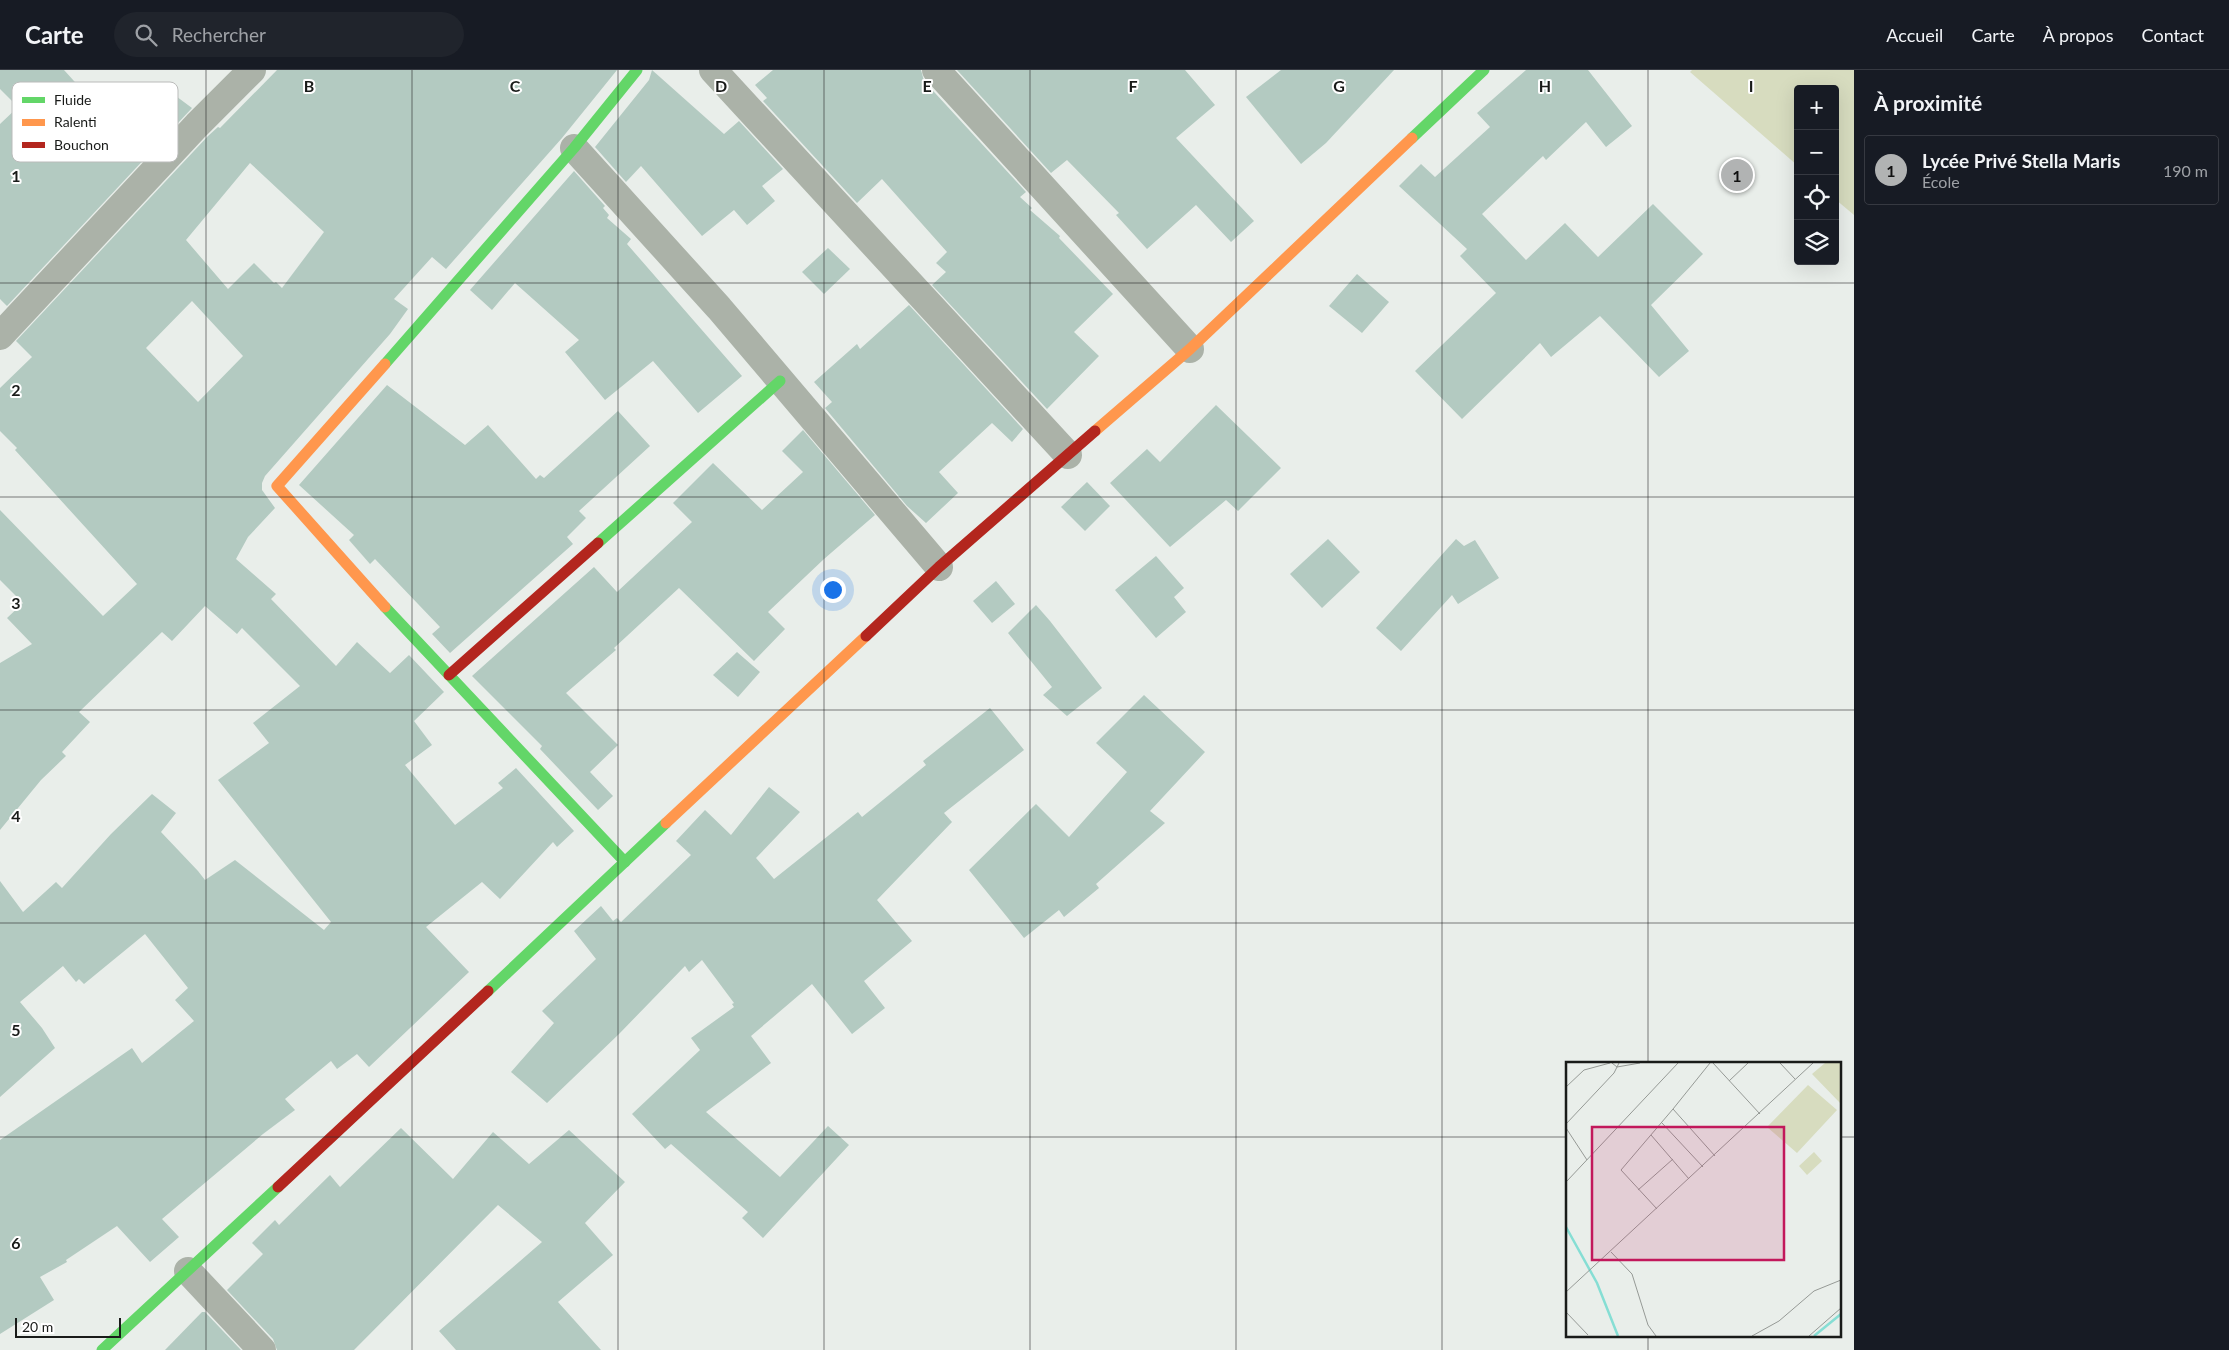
<!DOCTYPE html>
<html lang="fr">
<meta charset="utf-8">
<style>
body{margin:0;font-family:Lato,sans-serif;background:#20242c;color:#f1f3f6}
.controls{position:absolute;right:15px;top:15px;display:grid;overflow:hidden;border-radius:5px;box-shadow:0 5px 20px #0002}
.controls button{width:45px;height:45px;display:grid;place-items:center;padding:0;border:0;border-bottom:1px solid #363941;background:#171b24;color:#f1f3f6;font:25px sans-serif}
.scale{position:absolute;left:15px;bottom:12px;width:106px;box-sizing:border-box;padding-left:5px;border:2px solid #191b19;border-top:0;font-size:14px;line-height:18px;white-space:nowrap;color:#191b19;-webkit-text-stroke:4px #fff;paint-order:stroke}
.you{position:absolute;left:832px;top:519px;width:18px;height:18px;margin:-12px;border:4px solid #fff;border-radius:50%;background:#1a73e8;box-shadow:0 0 0 8px #1a73e833}
.badge{display:grid;place-items:center;width:32px;height:32px;border-radius:50%;background:#b1b3b3;color:#111;font-size:16px;font-weight:700}
.pin{position:absolute;translate:-50% -50%;border:2px solid #fff;box-shadow:0 1px 5px #0006}
.list{margin:0;padding:0;list-style:none}
h2{display:flex;justify-content:space-between;align-items:center;height:65px;margin:0;padding:0 20px;font-size:21px}
h2 small{font-size:16px;font-weight:400;color:#9ea1a6}
.list li{display:grid;grid-template-columns:32px 1fr auto;gap:15px;align-items:center;box-sizing:border-box;height:70px;margin:0 10px 10px;padding:0 10px;border:1px solid #363941;border-radius:5px}
.list b{display:block;font-size:19px;white-space:nowrap}
.list p{margin:0;font-size:16px;white-space:nowrap;color:#9ea1a6}
.list em{font-size:16px;font-style:normal;color:#9ea1a6}
.icon{flex:none;width:28px;height:28px;fill:none;stroke:currentColor;stroke-width:2;stroke-linecap:round;stroke-linejoin:round}
.map{position:relative;flex:none;width:1854px;height:1280px;overflow:hidden}
header{display:flex;align-items:center;gap:30px;box-sizing:border-box;height:70px;padding:0 25px;background:#171b24;border-bottom:1px solid #363941}
header strong{font-size:24px}
nav{display:flex;gap:28px;margin-inline-start:auto;font-size:18px}
.search{width:350px;height:45px;background:#20242c;display:flex;align-items:center;gap:12px;box-sizing:border-box;padding:0 18px;border-radius:28px;color:#9ea1a6;font-size:19px}
main{display:flex}
aside{flex:1;background:#171b24}
.map>svg:first-child{display:block}
</style>
<header>
<strong>Carte</strong>
<div class="search"><svg class="icon" aria-label="search" viewBox="0 0 24 24"><circle cx="10" cy="10" r="6"/><path d="M15 15l6 6"/></svg>Rechercher</div>
<nav><a>Accueil</a><a>Carte</a><a>À propos</a><a>Contact</a></nav>
</header>
<main>
<div class="map">
<svg width="1854" height="1280" viewBox="0 0 1854 1280">
<rect width="100%" height="100%" fill="#e9eeea"/>
<!-- green -->
<polygon fill="#d7dcbf" points="1692,0 1854,0 1854,145 1835,129 1835,19 1798,19 1798,96 1690,2"/>
<!-- building -->
<g fill="#b3cac1" fill-rule="evenodd">
<polygon points="0,0 64,0 113,54 132,32 138,38 157,12 192,38 7,236 0,229 0,54 18,37 0,19"/>
<path d="M277,0h340l-55,68 -116,131 -14,-12 -38,42 14,10 -18,25 -125,142 -3,7v7l13,18 -27,29 -12,22 40,35 -5,5 65,67 21,-24 33,31 19,-18 35,37 -30,29 18,24 -27,20 50,60 48,-37 -5,-5 18,-15 58,63 -17,16 -4,-5 -53,57 -18,-17 -56,45 43,45 -100,95 -12,-13 -20,15 -6,-8 -46,38 10,11 -32,24 -101,85 17,18 -29,25 -33,-36 -51,34 1,2 -27,15 14,23 -54,34v-194l132,-92 10,15 52,-42 -19,-21 13,-12 -43,-54 -61,50 -5,-5 -3,3 -13,-16 -43,36 22,26 13,20 -55,49v-216l23,31 33,-30 6,6 49,-54 41,-40 24,19 -15,19 37,39 7,9 30,-20 89,70 7,-8 -113,-142 51,-37 -16,-20 47,-37 -58,-58 -5,6 -32,-28 -33,35 -10,-9 -83,80 11,10 -28,30 4,4 -25,24 -41,50v-167l32,-19 -25,-26 16,-15 -23,-23v-70l103,106 34,-32 -122,-134 2,-2 -17,-17v-43l32,-31 -16,-16 192,-205 10,-9 2,1zM250,93l74,69 -42,56 -6,-6 -2,1 -20,-20 -26,26 -42,-49zM192,231l51,55 -45,46 -52,-54z"/>
<polygon points="652,0 724,64 739,51 783,99 762,116 775,131 747,155 734,140 702,166 641,96 626,112 595,77 649,10"/>
<polygon points="773,0 921,0 924,11 1026,122 1020,127 1032,138 1030,140 1060,166 1059,168 1113,224 1074,262 1099,286 1047,339 932,215 946,202 936,193 947,182 882,109 857,133 763,31 767,28 755,15"/>
<polygon points="957,0 1185,0 1215,35 1176,68 1254,151 1231,172 1196,135 1147,179 1116,145 1119,143 1067,90 1051,103"/>
<polygon points="1281,0 1394,0 1326,73 1301,94 1246,27"/>
<polygon points="1526,0 1588,0 1632,56 1606,77 1586,52 1546,90 1543,86 1482,144 1526,190 1565,153 1598,187 1653,134 1703,184 1651,235 1689,281 1659,307 1600,246 1551,287 1540,273 1462,349 1415,301 1496,223 1460,186 1467,179 1399,116 1421,94 1435,107 1490,57 1477,43"/>
<polygon points="574,101 605,136 603,138 609,145 607,148 631,169 627,174 742,306 698,343 653,291 605,330 565,282 579,270 515,213 492,240 470,220"/>
<polygon points="828,178 850,199 824,224 802,202"/>
<polygon points="1357,204 1389,232 1362,263 1329,236"/>
<polygon points="909,235 1023,359 1012,372 992,353 939,402 958,423 926,453 907,436 825,338 832,332 814,312 857,274 860,279"/>
<polygon points="387,315 465,375 488,355 536,409 540,405 544,408 618,341 650,376 579,441 586,448 567,467 573,474 450,583 432,564 440,557 375,489 370,494 349,470 354,465 299,415"/>
<polygon points="1216,335 1281,398 1238,441 1226,430 1170,477 1110,413 1147,379 1160,392"/>
<polygon points="803,360 875,445 824,489 768,542 785,559 754,591 679,518 614,578 616,580 566,623 618,675 590,702 613,726 598,740 540,679 542,676 472,606 594,497 617,522 692,452 673,433 713,393 762,440 803,402 782,381"/>
<polygon points="1087,412 1110,436 1085,461 1061,437"/>
<polygon points="1328,469 1360,502 1322,538 1290,504"/>
<polygon points="1456,469 1464,476 1475,470 1499,508 1458,534 1452,525 1401,581 1376,558"/>
<polygon points="1156,486 1184,518 1174,527 1186,542 1156,568 1115,520"/>
<polygon points="996,511 1015,534 992,553 973,531"/>
<polygon points="1036,535 1050,551 1102,618 1067,646 1043,625 1052,617 1008,563"/>
<polygon points="737,582 760,602 738,627 713,605"/>
<polygon points="1144,625 1205,682 1150,741 1165,753 1096,814 1099,818 1064,847 1059,840 1024,868 969,800 1036,734 1069,767 1127,702 1096,673"/>
<polygon points="990,638 1024,680 944,743 952,752 877,830 912,871 864,911 885,938 852,964 812,914 751,966 771,993 706,1042 780,1107 828,1056 849,1075 763,1168 742,1148 748,1142 671,1074 665,1079 632,1044 700,980 691,968 734,937 732,934 734,933 702,890 689,902 685,896 619,964 547,1033 511,1002 554,953 542,941 596,889 574,861 601,836 613,851 617,848 621,852 691,785 676,771 705,740 731,765 769,717 800,742 756,788 774,809 858,742 862,747 926,695 923,691"/>
<polygon points="401,1058 453,1109 493,1062 529,1094 569,1060 625,1112 585,1153 613,1185 558,1232 601,1280 456,1280 439,1261 542,1172 498,1135 354,1280 277,1280 273,1269 227,1220 263,1184 252,1173 275,1150 279,1155 330,1105 340,1117"/>
<polygon points="202,1242 205,1242 241,1280 165,1280"/>
</g>
<g fill="none" stroke-linecap="round" stroke-linejoin="round">
<!-- street -->
<g stroke="#abb2a8" stroke-width="28">
<polyline points="713,0 1068,385"/>
<polyline points="936,0 1190,279"/>
<polyline points="574,78 719,238 939,497"/>
<polyline points="0,266 197,55 252,0"/>
<polyline points="188,1201 262,1280"/>
</g>
<!-- fast -->
<g stroke="#63d668" stroke-width="11">
<polyline points="1412,68 1484,0"/>
<polyline points="385,294 574,78 637,0"/>
<polyline points="598,473 780,311"/>
<polyline points="385,537 625,792"/>
<polyline points="488,921 666,753"/>
<polyline points="102,1280 278,1117"/>
</g>
<!-- slow -->
<g stroke="#ff974d" stroke-width="11">
<polyline points="385,294 277,416 385,537"/>
<polyline points="1095,361 1190,279 1412,68"/>
<polyline points="666,753 866,566"/>
</g>
<!-- jam -->
<g stroke="#b3261e" stroke-width="11">
<polyline points="866,566 939,497 1095,361"/>
<polyline points="449,605 598,473"/>
<polyline points="278,1117 488,921"/>
</g>
</g>
<!-- grid -->
<path fill="none" stroke="#191b19" stroke-width="1" stroke-opacity="0.55" d="M206,0v1280M412,0v1280M618,0v1280M824,0v1280M1030,0v1280M1236,0v1280M1442,0v1280M1648,0v994M0,213h1854M0,427h1854M0,640h1854M0,853h1854M0,1067h1568M1840,1067h14M1648,1266v14"/>
<!-- overview -->
<g transform="translate(1566 992)">
<rect width="275" height="275" fill="#e9eeea"/>
<path d="M259,1h16v41l-29,-30zM242,23l29,25 -40,43 -30,-26zM248,90l8,9 -15,14 -8,-9z" fill="#d7dcbf"/>
<path fill="none" stroke="#86ded4" stroke-width="2.5" d="M0,165l31,56 21,53M248,274l27,-22"/>
<path fill="none" stroke="#969a96" stroke-width="1" d="M46,1l5,4 23,-4M147,1l47,51M214,1l15,16M163,19l19,-18M0,25l18,-17 26,-7M107,47l37,-46M96,61l41,44M0,62l48,-51 5,-10M0,66l21,32M85,73l38,44M1,119l111,-118M72,128l35,-31M91,147l-36,-39 52,-61 42,47M45,190l21,22 16,51 8,11M0,230l247,-229M0,250l22,23M186,274l27,-15 35,-30 27,-11M243,274l32,-28"/>
<path fill="#c2185b" fill-opacity="0.15" stroke="#c2185b" stroke-width="2.5" d="M26,65h192v133h-192z"/>
<rect width="275" height="275" fill="none" stroke="#191b19" stroke-width="2.5"/>
</g>
<!-- legend -->
<rect x="12" y="12" width="166" height="80" rx="8" fill="#fff" stroke="#babbba" stroke-width="1"/>
<rect x="22" y="27" width="23" height="6" fill="#63d668"/>
<rect x="22" y="49" width="23" height="7" fill="#ff974d"/>
<rect x="22" y="72" width="23" height="6" fill="#b3261e"/>
<g font-size="14" fill="#191b19">
<text x="54" y="35">Fluide</text>
<text x="54" y="57">Ralenti</text>
<text x="54" y="80">Bouchon</text>
</g>
<g font-size="16" text-anchor="middle" font-weight="bold" fill="#191b19" stroke="#fff" stroke-width="4" stroke-linejoin="round" paint-order="stroke">
<text x="309" y="22">B</text>
<text x="515" y="22">C</text>
<text x="721" y="22">D</text>
<text x="927" y="22">E</text>
<text x="1133" y="22">F</text>
<text x="1339" y="22">G</text>
<text x="1545" y="22">H</text>
<text x="1751" y="22">I</text>
<text x="16" y="112">1</text>
<text x="16" y="326">2</text>
<text x="16" y="539">3</text>
<text x="16" y="752">4</text>
<text x="16" y="966">5</text>
<text x="16" y="1179">6</text>
</g>
</svg>
<div class="controls">
<button>+</button>
<button>−</button>
<button><svg class="icon" aria-label="locate" viewBox="0 0 24 24"><circle cx="12" cy="12" r="6"/><path d="M12 2v4M12 18v4M2 12h4M18 12h4"/></svg></button>
<button><svg class="icon" aria-label="layers" viewBox="0 0 24 24"><path d="M12 4l9 5-9 5-9-5zM3 14l9 5 9-5"/></svg></button>
</div>
<div class="scale">20 m</div>
<div class="you"></div>
<div class="pin badge" style="left:1737px;top:105px">1</div>
</div>
<aside>
<h2>À proximité<small></small></h2>
<ul class="list">
<li><span class="badge">1</span><div><b>Lycée Privé Stella Maris</b><p>École</p></div><em>190 m</em></li>
</ul>
</aside>
</main>
